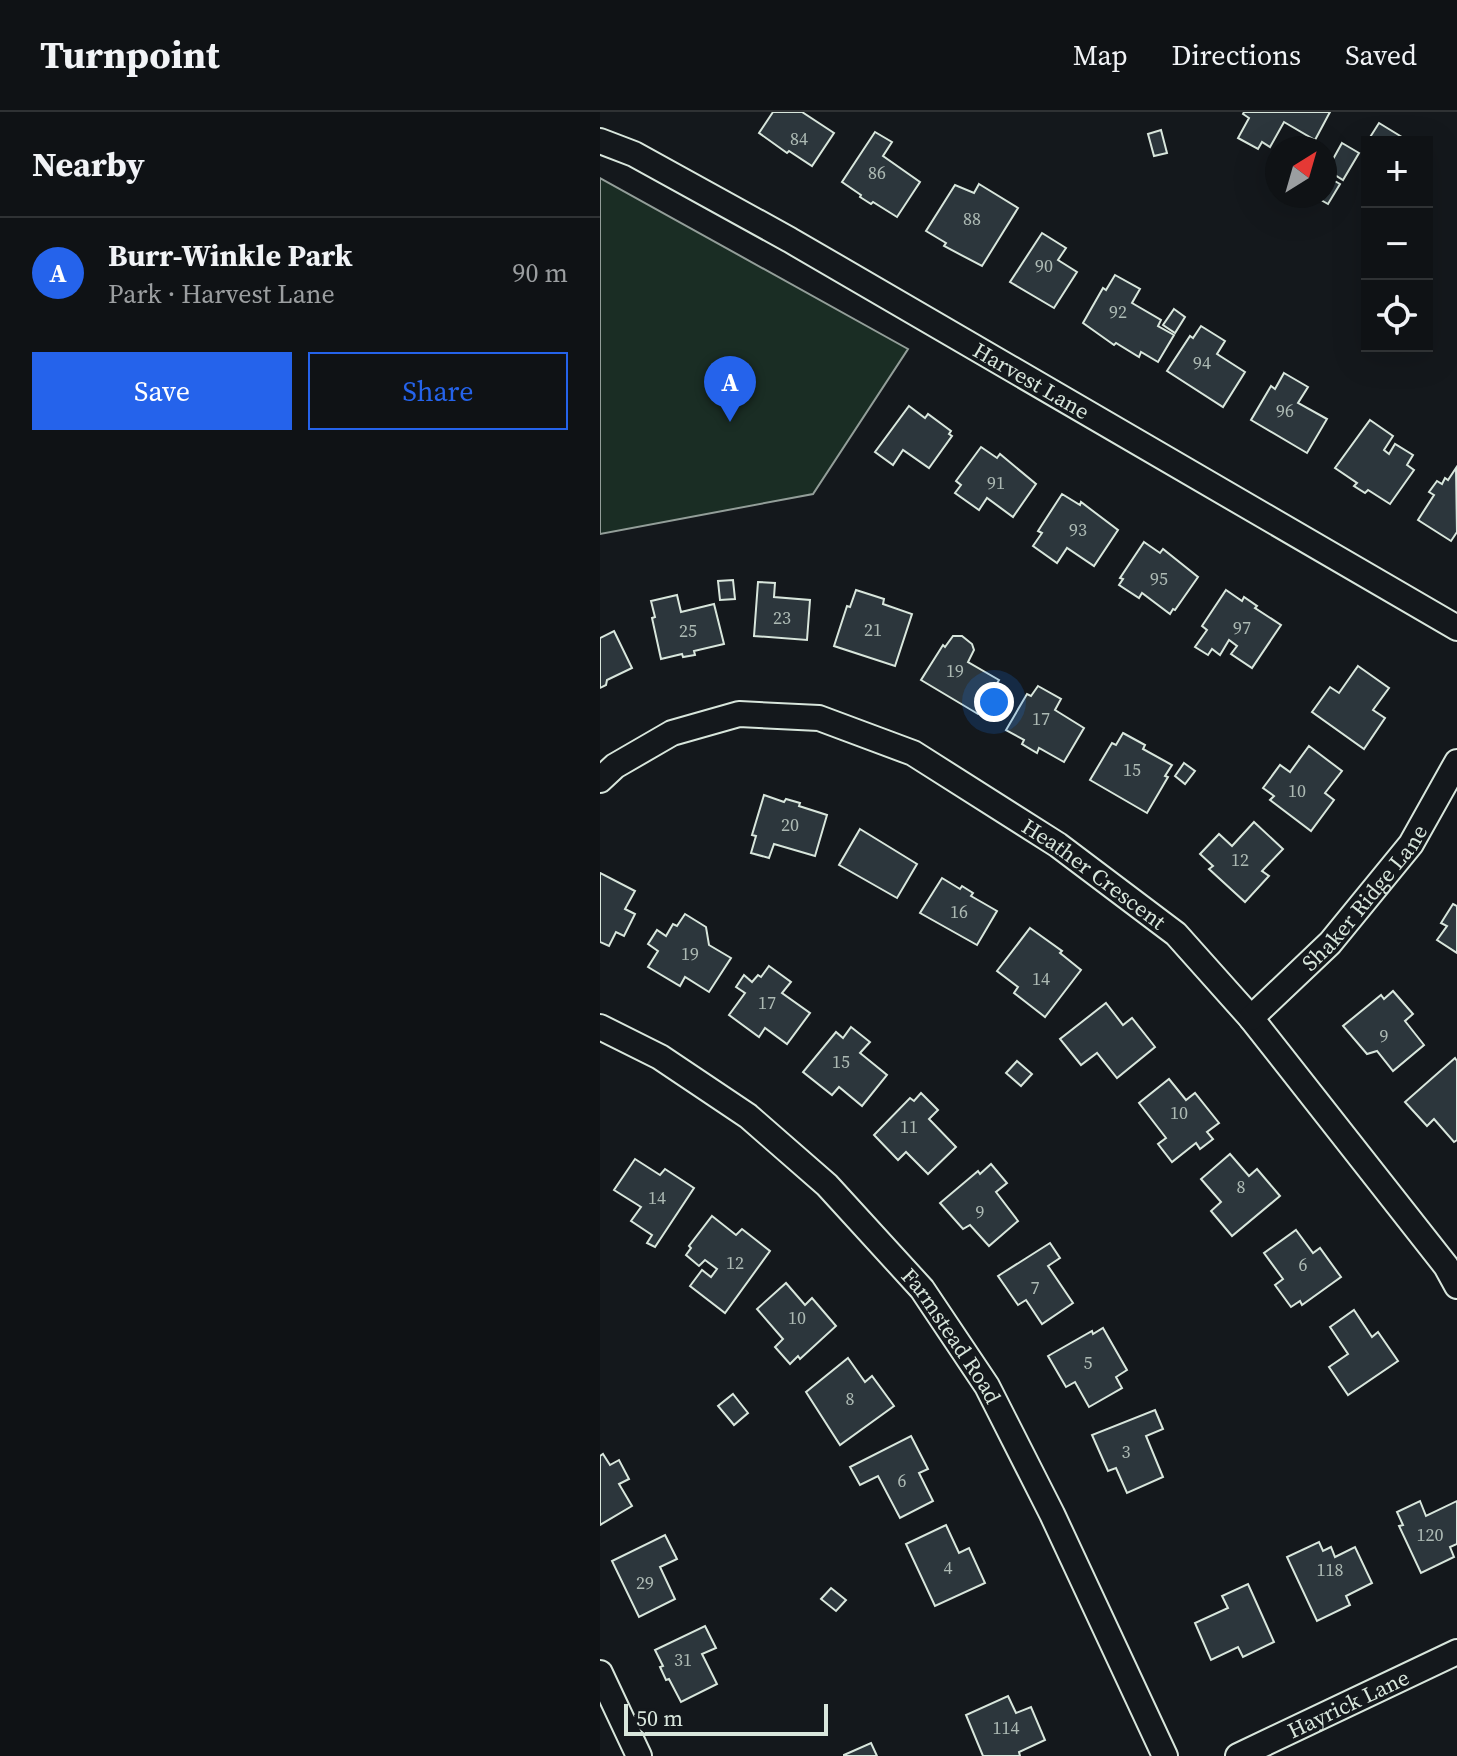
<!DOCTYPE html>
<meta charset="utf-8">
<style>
body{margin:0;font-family:"Source Serif 4",serif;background:#181b1e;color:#f1f3f6}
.controls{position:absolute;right:24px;top:24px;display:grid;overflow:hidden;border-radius:0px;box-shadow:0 8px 32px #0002}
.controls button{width:72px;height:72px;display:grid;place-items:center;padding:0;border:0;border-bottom:2px solid #2f3234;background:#0f1215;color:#f1f3f6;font:40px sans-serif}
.compass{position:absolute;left:665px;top:24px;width:72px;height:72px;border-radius:50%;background:#0f1215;box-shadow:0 8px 32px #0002;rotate:37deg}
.scale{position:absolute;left:24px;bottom:20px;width:204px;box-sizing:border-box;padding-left:8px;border:4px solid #d8e6dc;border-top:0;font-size:22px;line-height:28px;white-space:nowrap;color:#d8e6dc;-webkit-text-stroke:6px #14181c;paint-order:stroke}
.you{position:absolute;left:394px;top:590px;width:28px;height:28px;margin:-20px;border:6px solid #fff;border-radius:50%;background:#1a73e8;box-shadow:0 0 0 12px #1a73e833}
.badge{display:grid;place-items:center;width:52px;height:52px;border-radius:50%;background:#2563eb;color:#fff;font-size:26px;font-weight:700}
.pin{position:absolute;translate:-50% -66px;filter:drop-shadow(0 2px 4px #0008)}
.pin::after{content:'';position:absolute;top:42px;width:28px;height:24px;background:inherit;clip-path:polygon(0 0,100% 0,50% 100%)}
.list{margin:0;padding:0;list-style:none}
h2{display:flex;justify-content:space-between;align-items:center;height:104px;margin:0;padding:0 32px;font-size:34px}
h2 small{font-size:26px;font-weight:400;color:#9b9ea0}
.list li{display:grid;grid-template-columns:52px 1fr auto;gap:24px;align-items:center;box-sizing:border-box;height:112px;padding:0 32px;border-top:2px solid #2f3234}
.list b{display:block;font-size:30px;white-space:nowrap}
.list p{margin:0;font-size:26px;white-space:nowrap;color:#9b9ea0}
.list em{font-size:26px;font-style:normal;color:#9b9ea0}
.actions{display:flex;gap:16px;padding:24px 32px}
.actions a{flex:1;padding:18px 0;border:2px solid #2563eb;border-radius:0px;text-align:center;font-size:28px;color:#2563eb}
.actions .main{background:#2563eb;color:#fff}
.icon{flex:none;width:44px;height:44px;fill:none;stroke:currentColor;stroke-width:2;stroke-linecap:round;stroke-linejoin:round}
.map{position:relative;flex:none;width:857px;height:1644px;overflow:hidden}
header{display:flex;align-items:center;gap:48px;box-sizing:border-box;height:112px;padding:0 40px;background:#0f1215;border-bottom:2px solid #2f3234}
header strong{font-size:38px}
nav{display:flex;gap:44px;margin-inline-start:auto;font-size:28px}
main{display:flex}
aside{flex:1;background:#0f1215}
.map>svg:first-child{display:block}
</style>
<header>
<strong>Turnpoint</strong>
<nav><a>Map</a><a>Directions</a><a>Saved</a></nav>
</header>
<main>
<aside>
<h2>Nearby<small></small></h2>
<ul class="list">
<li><span class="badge">A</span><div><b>Burr-Winkle Park</b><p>Park · Harvest Lane</p></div><em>90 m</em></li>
</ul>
<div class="actions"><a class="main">Save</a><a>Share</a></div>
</aside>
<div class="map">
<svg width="857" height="1644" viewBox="0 0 857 1644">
<rect width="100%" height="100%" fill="#14181c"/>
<!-- green -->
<polygon fill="#1a2d24" stroke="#939e99" stroke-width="2" points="0,66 308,237 213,382 0,422"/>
<!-- building -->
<g fill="#2c363c" stroke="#d8e6dc" stroke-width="2">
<polygon points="173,0 202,0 234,21 212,54 189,39 187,41 159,21"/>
<polygon points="644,0 730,0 715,28 684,10 670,35 662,30 658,37 638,26 649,6 643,2"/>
<polygon points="779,11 810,30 767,30"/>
<polygon points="561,18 567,41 554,44 548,22"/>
<polygon points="275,20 292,30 283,44 320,70 297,105 273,90 271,92 260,85 261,83 242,70"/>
<polygon points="742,31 759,41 743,68 727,58"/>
<polygon points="726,64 740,72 728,92 714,84 725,84"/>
<polygon points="379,72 418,96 382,154 344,134 346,131 326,119 355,73 374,81"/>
<polygon points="442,121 466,136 458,148 477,160 454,196 410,170"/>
<polygon points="515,163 540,177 532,191 561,208 558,214 574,223 558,250 541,240 539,245 516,231 514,233 483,211 503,176 506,178"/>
<polygon points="574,197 585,205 575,221 563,213"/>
<polygon points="601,214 625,229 617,242 645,260 623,295 567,259 590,224 593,226"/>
<polygon points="684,261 708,275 698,291 727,307 707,341 651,308 671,274 675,277"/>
<polygon points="309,294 325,306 328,302 351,319 349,322 352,324 329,356 303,338 293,353 275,340"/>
<polygon points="770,308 793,324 784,338 789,342 795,332 813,343 807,353 814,358 790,392 768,378 765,381 754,374 757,371 735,356"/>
<polygon points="381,335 397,346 400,342 436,372 413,405 387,386 379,398 355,381 361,373 356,369"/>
<polygon points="856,356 857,420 851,429 818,408 834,383 829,380 837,369 842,372 845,366 848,368"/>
<polygon points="462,382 480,393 481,390 518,418 494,454 467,436 457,451 433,434 442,421 438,419"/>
<polygon points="544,430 560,441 563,437 598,465 575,498 573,497 570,502 542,481 539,486 519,473 523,467 520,466"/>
<polygon points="133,468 135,487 120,488 118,469"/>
<polygon points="158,470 175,471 174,485 210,488 207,528 154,524"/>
<polygon points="256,478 284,487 283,492 312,502 295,554 234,534 247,494 250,495"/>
<polygon points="626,478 642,489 644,485 657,494 655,496 681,513 652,556 631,542 637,534 629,528 620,543 612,537 608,543 595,535 607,518 602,514"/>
<polygon points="77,483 81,500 114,492 124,532 94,539 95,543 83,545 82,542 61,547 52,506 55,505 51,489"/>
<polygon points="14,519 32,556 7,568 6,573 0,576 0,526"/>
<polygon points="353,524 362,524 372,532 374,538 368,550 399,568 378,602 321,568 343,533 345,535"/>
<polygon points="758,554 789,576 773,598 785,606 764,637 712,600 730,575 739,581"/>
<polygon points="438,574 461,587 455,598 484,616 464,650 439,636 437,641 422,632 424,628 406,618 427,582 431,584"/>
<polygon points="523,621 545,633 543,637 572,653 565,664 568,665 547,701 490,668 512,631 516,633"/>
<polygon points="709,634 742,659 725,681 734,688 711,719 670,688 674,684 663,676 680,653 690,660"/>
<polygon points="584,651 595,659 585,672 575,664"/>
<polygon points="164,683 184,690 186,687 200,691 199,694 227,703 215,744 174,732 169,746 151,741 156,724 152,723"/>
<polygon points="654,710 683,737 662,759 669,764 645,790 609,757 613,754 600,742 619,722 632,734"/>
<polygon points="260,717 317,752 297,786 239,753"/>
<polygon points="0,761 35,779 25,797 35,802 24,824 16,820 9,834 0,830"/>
<polygon points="342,766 360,777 362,774 373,781 371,784 397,799 377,833 320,801"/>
<polygon points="853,792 857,794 857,841 837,828 847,814 841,811"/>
<polygon points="85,802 106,815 109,833 131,846 109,880 85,865 80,874 48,855 58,839 48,832 57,818 66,824 73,812 77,814"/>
<polygon points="430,816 462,839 460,841 481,858 445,905 414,881 418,875 397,859"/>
<polygon points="169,854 191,870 182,881 210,901 187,932 165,916 159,925 129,903 145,881 136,875 144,863 152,870 158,863 161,865"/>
<polygon points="793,879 813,902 805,909 824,933 793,959 777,939 767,942 743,914 781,883 784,887"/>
<polygon points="506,891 523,913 532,906 555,935 517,966 497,941 481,953 460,927"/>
<polygon points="251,915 270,930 260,941 287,963 262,994 239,975 232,983 203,960 236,920 243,926"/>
<polygon points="855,946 857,949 857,1028 854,1030 834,1007 827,1014 805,990"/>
<polygon points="417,949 432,962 421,974 406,961"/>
<polygon points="569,967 586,988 595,981 619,1011 607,1020 613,1027 600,1037 596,1031 572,1050 558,1032 566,1026 539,991"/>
<polygon points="321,981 338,998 329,1007 356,1035 328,1062 306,1040 298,1048 274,1023 310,986 314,989"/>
<polygon points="630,1042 649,1064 657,1057 680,1084 632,1124 611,1099 621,1090 601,1067"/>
<polygon points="35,1047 60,1063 65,1057 94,1076 55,1135 47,1131 52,1123 31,1109 41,1095 14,1078"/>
<polygon points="391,1052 407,1071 396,1080 418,1109 389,1134 370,1113 363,1117 340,1091 378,1059 380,1062"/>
<polygon points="112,1104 136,1123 142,1117 170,1139 125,1201 90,1174 102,1158 111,1165 117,1157 105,1148 99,1154 86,1143 91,1136 89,1134"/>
<polygon points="696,1118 713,1141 720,1136 741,1165 702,1193 700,1189 691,1195 675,1173 683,1167 664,1141"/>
<polygon points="450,1131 460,1146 448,1154 473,1191 442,1212 426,1188 418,1193 398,1164"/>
<polygon points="186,1171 205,1193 212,1186 236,1214 200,1247 198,1244 190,1252 175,1235 183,1227 157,1197"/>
<polygon points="754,1198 772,1225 778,1220 798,1249 748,1283 729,1255 748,1242 730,1215"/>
<polygon points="503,1216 527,1258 516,1265 522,1276 489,1295 475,1270 466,1275 448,1244 492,1219 493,1222"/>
<polygon points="248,1246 265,1270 272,1264 294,1294 240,1333 206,1280"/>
<polygon points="133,1282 148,1301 134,1313 118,1294"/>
<polygon points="555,1298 563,1317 546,1324 563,1365 527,1381 516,1356 508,1359 492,1323"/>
<polygon points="311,1324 328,1357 319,1361 333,1389 300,1406 278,1364 260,1373 250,1355"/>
<polygon points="3,1342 10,1353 19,1348 29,1367 19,1372 32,1394 0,1413 0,1344"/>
<polygon points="820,1389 826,1404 857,1389 857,1432 850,1435 854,1445 821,1461 799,1414 803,1413 797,1400"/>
<polygon points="346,1413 359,1441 369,1436 385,1471 335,1494 306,1432"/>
<polygon points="65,1423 77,1447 60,1455 75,1487 39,1505 12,1449"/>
<polygon points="719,1430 723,1439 731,1435 735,1445 755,1435 772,1471 746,1484 750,1493 717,1509 687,1445"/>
<polygon points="648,1472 674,1530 643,1545 638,1535 611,1548 595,1511 628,1496 622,1484"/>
<polygon points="231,1476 246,1488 236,1499 221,1487"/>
<polygon points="105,1514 116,1536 102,1542 117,1572 81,1590 69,1567 66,1568 60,1555 63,1554 55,1538"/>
<polygon points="408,1584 416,1601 431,1595 445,1628 419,1640 420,1644 383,1644 366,1603"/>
<polygon points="271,1631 277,1644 244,1644 244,1643"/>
</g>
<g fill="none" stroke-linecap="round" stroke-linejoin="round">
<!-- street casing -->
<g stroke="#d8e6dc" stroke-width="28">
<g id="street">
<path id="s1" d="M0,29l34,13 156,86 667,388"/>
<path id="s2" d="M0,668l15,-14 57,-33 67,-19 80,4 94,35 145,92 118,89 75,84 195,248 11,20"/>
<path id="s3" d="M651,906l79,-75 81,-99 46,-82"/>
<path id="s4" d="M0,915l60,30 88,59 79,69 95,104 65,97 65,128 113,242"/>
<polyline points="0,1561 39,1644"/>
<path id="s5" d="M638,1644l219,-104"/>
</g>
</g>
<!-- street -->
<use href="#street" stroke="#14181c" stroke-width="24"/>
</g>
<g text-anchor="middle" stroke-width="6" stroke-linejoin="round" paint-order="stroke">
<!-- number labels -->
<g font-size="18" fill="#adbab4">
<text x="199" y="33">84</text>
<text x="277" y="67">86</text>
<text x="372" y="113">88</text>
<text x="444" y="160">90</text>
<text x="518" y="206">92</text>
<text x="602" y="257">94</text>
<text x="685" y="305">96</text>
<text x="396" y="377">91</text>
<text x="478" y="424">93</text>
<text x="559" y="473">95</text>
<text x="182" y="512">23</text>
<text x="642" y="522">97</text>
<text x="273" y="524">21</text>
<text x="88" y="525">25</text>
<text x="355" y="565">19</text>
<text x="441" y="613">17</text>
<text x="532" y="664">15</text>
<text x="697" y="685">10</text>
<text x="190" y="719">20</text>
<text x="640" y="754">12</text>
<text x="359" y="806">16</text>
<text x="90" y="848">19</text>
<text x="441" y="873">14</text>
<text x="167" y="897">17</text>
<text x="784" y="930">9</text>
<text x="241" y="956">15</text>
<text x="579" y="1007">10</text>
<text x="309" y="1021">11</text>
<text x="641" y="1081">8</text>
<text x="57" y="1092">14</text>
<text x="380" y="1106">9</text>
<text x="135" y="1157">12</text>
<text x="703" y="1159">6</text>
<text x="435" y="1182">7</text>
<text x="197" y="1212">10</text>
<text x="488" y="1257">5</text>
<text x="250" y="1293">8</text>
<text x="526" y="1346">3</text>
<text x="302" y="1375">6</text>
<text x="830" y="1429">120</text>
<text x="348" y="1462">4</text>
<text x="730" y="1464">118</text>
<text x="45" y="1477">29</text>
<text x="83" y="1554">31</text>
<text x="406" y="1622">114</text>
</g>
<!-- street labels -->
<g font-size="22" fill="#d8e6dc" stroke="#14181c">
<text dy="8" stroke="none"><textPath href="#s1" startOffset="494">Harvest Lane</textPath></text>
<text dy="8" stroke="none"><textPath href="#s2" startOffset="554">Heather Crescent</textPath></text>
<text dy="8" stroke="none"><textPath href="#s3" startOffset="166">Shaker Ridge Lane</textPath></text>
<text dy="8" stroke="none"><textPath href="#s4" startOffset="474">Farmstead Road</textPath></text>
<text dy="8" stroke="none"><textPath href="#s5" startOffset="122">Hayrick Lane</textPath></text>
</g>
</g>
</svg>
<div class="controls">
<button>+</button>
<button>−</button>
<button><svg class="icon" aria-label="locate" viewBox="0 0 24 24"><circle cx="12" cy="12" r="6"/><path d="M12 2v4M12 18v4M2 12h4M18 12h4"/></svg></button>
</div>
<svg class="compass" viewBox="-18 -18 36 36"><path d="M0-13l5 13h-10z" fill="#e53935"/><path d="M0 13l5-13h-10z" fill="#9b9ea0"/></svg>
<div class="scale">50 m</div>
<div class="you"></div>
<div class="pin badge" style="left:130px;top:310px">A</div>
</div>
</main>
